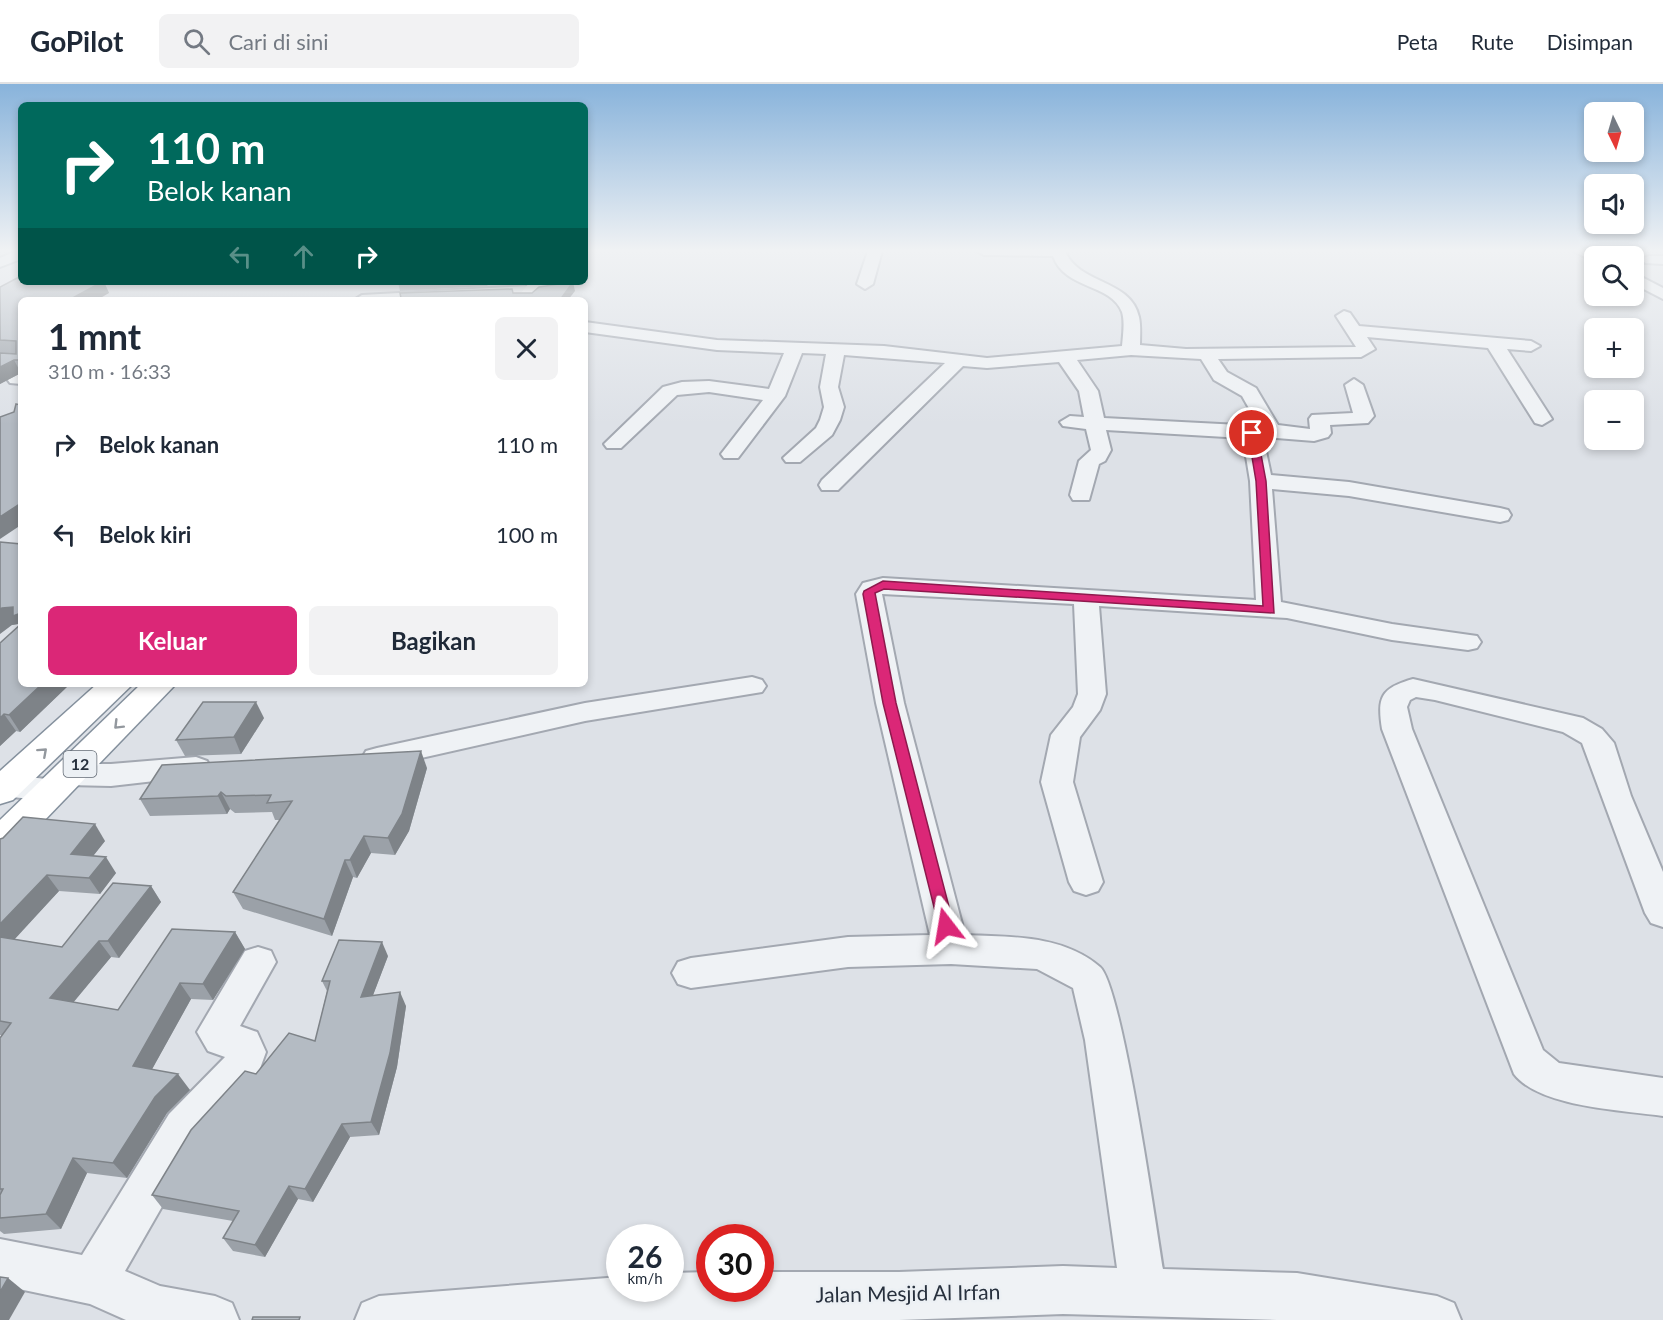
<!DOCTYPE html>
<html lang="id">
<meta charset="utf-8">
<style>
:root{--surface:#fff;--page:#f2f2f3;--text:#1f2937;--muted:#747a83;--line:#e0e1e3;--accent:#db2777}
body{margin:0;font-family:Lato,sans-serif;background:var(--page);color:var(--text);height:100vh;display:flex;flex-direction:column;font-size:22px;white-space:nowrap}
*{box-sizing:border-box;margin:0}
p{font-size:20px;color:var(--muted)}
.icon{flex:none;width:33px;height:33px;fill:none;stroke:currentColor;stroke-width:2;stroke-linecap:round;stroke-linejoin:round}
.map{position:relative;flex:1;overflow:hidden}
.sheet{position:absolute;left:18px;top:213px;width:570px;height:390px;display:flex;flex-direction:column;background:var(--surface);border-radius:9px;box-shadow:0 3px 9px #0003}
.sheet>*{flex:none}
.top-card{position:absolute;left:18px;top:18px;width:570px;height:183px;border-radius:9px;box-shadow:0 3px 9px #0003;background:#00695c;color:#fff;overflow:hidden}
.needle{width:39px;rotate:175deg}
.fabs{position:absolute;left:1584px;top:18px;display:grid;gap:12px}
.fabs a{display:grid;place-items:center;width:60px;height:60px;border-radius:9px;background:var(--surface);box-shadow:0 3px 9px #0003;font-size:30px}
.speed{position:absolute;left:606px;top:1140px;display:flex;gap:12px;font-size:30px;font-weight:700;text-align:center}
.speed>*{display:grid;place-content:center;width:78px;height:78px;border-radius:50%;background:var(--surface);box-shadow:0 3px 9px #0003;line-height:1}
.speed small{font-size:15px;font-weight:400}
.speed .limit{border:9px solid #d22;background:#fff;color:#111}
.pin{position:absolute;display:grid;place-items:center;width:51px;height:51px;color:#fff;margin:-26px;border:3px solid #fff;border-radius:50%;box-shadow:0 2px 6px #0007}
.me{position:absolute;width:66px;margin:-33px;rotate:346deg;stroke-linejoin:round;filter:drop-shadow(0 0 4px #0008)}
.turn{display:flex;align-items:center;gap:21px;height:126px;padding:0 30px;font-size:27px}
.turn .icon{width:78px;height:78px;stroke-width:2.5}
.turn b{display:block;font-size:42px;line-height:51px}
.lanes{display:flex;align-items:center;height:57px;padding:0 30px;background:#0003;justify-content:center;gap:30px;direction:ltr}
.lanes .off{opacity:.35}
.round{display:grid;place-items:center;flex:none;width:63px;height:63px;border-radius:9px;background:var(--page)}
.head{display:flex;align-items:center;justify-content:space-between;height:102px;padding:0 30px}
h1{font-size:36px;font-weight:700;line-height:45px}
.primary-button{display:flex;gap:12px;margin-top:auto;padding:12px 30px}
.primary-button a{flex:1;height:69px;border-radius:9px;background:var(--accent);color:#fff;font-size:24px;font-weight:700;line-height:69px;text-align:center}
.primary-button a+a{background:var(--page);color:var(--text)}
ul{padding:0;list-style:none}
li{display:flex;align-items:center;gap:18px;height:90px;padding:0 30px}
li div{flex:1}
li b{display:block;font-size:22px}
li em{font-style:normal}
header{display:flex;align-items:center;gap:36px;box-sizing:border-box;height:84px;padding:0 30px;background:var(--surface);border-bottom:2px solid var(--line)}
header strong{font-size:28px}
nav{display:flex;gap:33px;margin-inline-start:auto;font-size:21px}
.search{width:420px;height:54px;background:var(--page);display:flex;align-items:center;gap:15px;box-sizing:border-box;padding:0 21px;border-radius:9px;color:var(--muted);font-size:22px}
.map>svg:first-child{display:block}
</style>
<header>
<strong>GoPilot</strong>
<div class="search"><svg class="icon" aria-label="search" viewBox="0 0 24 24"><circle cx="10" cy="10" r="6"/><path d="M15 15l6 6"/></svg>Cari di sini</div>
<nav><a>Peta</a><a>Rute</a><a>Disimpan</a></nav>
</header>
<div class="map">
<svg width="1663" height="1236" viewBox="0 0 1663 1236">
<rect width="100%" height="100%" fill="#dde1e7"/>
<g fill="none" stroke-linecap="round" stroke-linejoin="round">
<defs>
<g id="minor">
<path d="M 16,167 L 21,167 L 21,175 L 0,183 L 0,174 Z"/>
<path d="M 868,167 L 882,167 L 873,200 L 865,205 L 857,200 Z"/>
<path d="M 977,167 L 1065,167 C 1079,201 1131,195 1139,233 C 1141,242 1140,252 1140,261 L 1186,265 L 1356,263 L 1336,232 L 1344,227 L 1350,229 L 1359,242 L 1531,257 L 1540,262 L 1531,267 L 1507,265 L 1552,335 L 1542,341 L 1535,339 L 1488,264 L 1367,253 L 1375,265 L 1361,273 L 1218,275 L 1227,288 L 1256,304 L 1278,341 L 1310,345 L 1309,335 L 1312,331 L 1353,329 L 1345,301 L 1354,295 L 1363,301 L 1374,332 L 1368,339 L 1330,341 L 1331,349 L 1328,353 L 1314,357 L 1263,353 L 1271,391 L 1349,398 L 1500,424 L 1508,426 L 1511,431 L 1508,436 L 1500,438 L 1349,412 L 1272,405 L 1281,518 L 1392,540 L 1477,552 L 1481,558 L 1477,564 L 1468,566 L 1392,556 L 1287,534 L 1099,522 L 1106,610 L 1100,626 L 1080,653 L 1073,698 L 1103,798 L 1098,807 L 1086,811 L 1074,807 L 1069,798 L 1041,698 L 1051,651 L 1073,623 L 1078,610 L 1074,520 L 882,510 L 904,619 L 965,851 C 1011,853 1063,851 1100,883 C 1122,902 1156,1142 1163,1185 L 1297,1189 L 1437,1212 L 1454,1219 L 1461,1236 L 1277,1236 L 1063,1230 L 899,1236 L 355,1236 L 362,1219 L 379,1212 L 620,1193 L 620,1204 L 670,1204 L 670,1189 L 710,1188 L 710,1204 L 760,1204 L 760,1188 L 899,1188 L 1063,1182 L 1117,1184 L 1085,956 L 1073,904 L 1037,885 L 951,880 L 848,883 L 691,904 L 678,900 L 672,889 L 678,878 L 691,874 L 848,853 L 930,851 L 876,619 L 856,510 L 863,499 L 883,494 L 1256,516 L 1250,397 L 1243,354 L 1106,346 L 1111,366 L 1105,377 L 1099,380 L 1089,416 L 1073,416 L 1070,411 L 1079,377 L 1091,366 L 1086,345 L 1063,342 L 1060,338 L 1070,332 L 1084,333 L 1079,307 L 1059,278 L 987,284 L 963,282 L 838,406 L 822,406 L 819,401 L 822,396 L 945,279 L 844,271 L 838,303 L 844,323 L 840,336 L 832,351 L 800,378 L 786,378 L 783,374 L 816,344 L 820,336 L 824,323 L 820,303 L 826,270 L 802,269 L 785,312 L 738,374 L 724,374 L 721,370 L 763,316 L 709,308 L 677,311 L 621,364 L 607,364 L 604,360 L 663,303 L 682,298 L 709,297 L 769,305 L 784,269 L 717,266 L 585,248 L 585,238 L 717,256 L 884,262 L 987,274 L 1122,262 C 1123,251 1125,238 1122,228 C 1111,199 1065,206 1053,172 L 984,171 ZM 1131,271 L 1201,275 L 1214,296 L 1242,312 L 1259,342 L 1104,334 L 1098,307 L 1077,276 Z"/>
<path d="M 1574,167 L 1591,167 L 1600,172 L 1594,172 L 1594,178 Z"/>
<path d="M 1650,172 L 1663,172 L 1663,180 L 1645,179 L 1643,176 L 1645,173 Z"/>
<path d="M 1634,189 L 1663,204 L 1663,215 L 1634,200 Z"/>
<path d="M 547,201 L 555,206 L 552,209 L 449,216 L 354,216 L 362,211 Z"/>
<path d="M 21,287 L 21,300 L 10,299 L 7,295 Z"/>
<path d="M 752,593 L 762,596 L 766,602 L 762,608 L 585,637 L 377,684 L 366,681 L 362,674 L 366,667 L 377,664 L 585,619 Z"/>
<path d="M 1413,595 L 1583,634 L 1602,645 L 1614,659 L 1631,712 L 1663,788 L 1663,843 L 1651,839 L 1645,829 L 1582,659 L 1563,648 L 1435,616 L 1416,613 L 1410,616 L 1407,623 L 1412,645 L 1543,966 L 1559,979 L 1663,994 L 1663,1032 C 1623,1026 1539,1023 1514,990 L 1382,645 C 1377,613 1381,604 1413,595 Z"/>
<path d="M 196,673 L 207,677 L 211,684 L 207,691 L 111,702 L 67,701 L 70,706 L 65,714 L 54,717 L 0,712 L 0,690 L 56,696 L 54,691 L 58,683 L 69,680 L 111,680 Z"/>
<path d="M 258,863 L 271,867 L 276,878 L 240,942 L 257,948 L 266,968 L 258,990 L 251,1002 L 199,1058 L 125,1187 L 160,1202 L 215,1212 L 232,1219 L 239,1236 L 126,1236 L 90,1220 L 0,1201 L 0,1155 L 82,1171 L 169,1030 L 225,973 L 208,967 L 197,948 L 245,867 Z"/>
</g>
<g id="trunk">
<path d="M 530,198 L 549,198 L 534,216 L 515,216 Z"/>
<path d="M 97,600 L 133,600 L 13,716 L 0,720 L 0,687 Z"/>
<path d="M 141,600 L 176,600 L 13,769 L 0,773 L 0,736 Z"/>
</g>
</defs>
<use href="#minor" stroke="#a3a8b1" stroke-width="4"/>
<use href="#trunk" stroke="#84909d" stroke-width="3"/>
<use href="#minor" fill="#eff2f5" fill-rule="evenodd"/>
<use href="#trunk" fill="#fff" fill-rule="evenodd"/>
</g>
<g fill="#9ba1a8">
<path d="M 21,198 L 104,198 L 109,209 L 21,216 L 21,289 L 0,300 L 0,203 Z"/>
<path d="M 398,198 L 490,198 L 487,202 L 400,207 Z"/>
<path d="M 21,460 L 21,600 L 70,600 L 20,648 L 16,647 L 0,662 L 0,559 L 19,542 L 18,540 L 12,541 Z"/>
<path d="M 264,634 L 241,670 L 185,672 L 176,656 Z"/>
<path d="M 427,684 L 409,747 L 395,771 L 371,769 L 357,794 L 353,793 L 332,852 L 243,825 L 233,808 L 280,736 L 275,736 L 272,728 L 235,729 L 230,725 L 227,730 L 150,732 L 140,715 Z"/>
<path d="M 0,755 L 105,757 L 93,772 L 116,789 L 100,810 L 59,807 L 14,855 L 62,863 L 151,802 L 161,818 L 119,874 L 111,873 L 73,918 L 118,926 L 235,848 L 245,865 L 213,916 L 191,915 L 152,985 L 190,1006 L 167,1029 L 127,1094 L 87,1089 L 61,1145 L 4,1150 L 0,1147 L 0,954 L 2,951 L 0,951 Z"/>
<path d="M 388,872 L 373,911 L 406,922 L 397,983 L 379,1051 L 350,1053 L 313,1118 L 298,1115 L 265,1173 L 233,1167 L 223,1154 L 233,1137 L 163,1125 L 152,1111 L 256,990 L 315,957 L 327,907 L 322,897 Z"/>
</g>
<g fill="#7e8388">
<path d="M 102,198 L 104,198 L 109,209 L 97,216 L 69,216 Z"/>
<path d="M 573,198 L 575,207 L 568,216 L 560,216 Z"/>
<path d="M 14,276 L 21,289 L 0,300 L 0,283 Z"/>
<path d="M 21,419 L 21,441 L 0,455 L 0,433 Z"/>
<path d="M 13,523 L 21,529 L 21,545 L 18,540 L 12,541 L 0,550 L 0,525 L 2,524 Z"/>
<path d="M 42,600 L 70,600 L 20,648 L 9,631 Z"/>
<path d="M 256,618 L 264,634 L 241,670 L 234,653 Z"/>
<path d="M 4,630 L 16,647 L 0,662 L 0,634 Z"/>
<path d="M 421,667 L 427,684 L 409,747 L 395,771 L 388,754 Z"/>
<path d="M 221,708 L 230,725 L 227,730 L 218,712 Z"/>
<path d="M 95,740 L 105,757 L 82,786 L 71,770 Z"/>
<path d="M 364,752 L 371,769 L 357,794 L 350,776 Z"/>
<path d="M 106,773 L 116,789 L 100,810 L 89,794 Z"/>
<path d="M 345,776 L 353,793 L 332,852 L 324,835 Z"/>
<path d="M 47,791 L 59,807 L 3,868 L 0,865 L 0,840 Z"/>
<path d="M 151,802 L 161,818 L 119,874 L 108,857 Z"/>
<path d="M 235,848 L 245,865 L 213,916 L 203,900 Z"/>
<path d="M 99,857 L 111,873 L 63,931 L 50,914 Z"/>
<path d="M 382,858 L 388,872 L 367,927 L 361,913 Z"/>
<path d="M 180,899 L 191,915 L 145,998 L 133,982 Z"/>
<path d="M 400,908 L 406,922 L 397,983 L 379,1051 L 371,1038 Z"/>
<path d="M 178,990 L 190,1006 L 167,1029 L 127,1094 L 113,1079 L 155,1013 Z"/>
<path d="M 342,1040 L 350,1053 L 313,1118 L 305,1105 Z"/>
<path d="M 73,1074 L 87,1089 L 61,1145 L 46,1130 Z"/>
<path d="M 289,1102 L 298,1115 L 265,1173 L 255,1161 Z"/>
<path d="M 8,1194 L 25,1208 L 9,1236 L 0,1236 L 0,1208 Z"/>
</g>
<g fill="#b4bbc3" stroke="#7e8388" stroke-width="1.5">
<path d="M 19,193 L 21,193 L 21,198 L 102,198 L 69,216 L 21,216 L 21,276 L 14,276 L 0,283 L 0,269 L 16,270 L 16,257 L 0,256 L 0,203 Z"/>
<path d="M 573,198 L 560,216 L 319,216 L 321,215 L 401,214 L 400,209 L 512,205 L 513,209 L 532,209 L 539,203 Z"/>
<path d="M 16,320 L 21,321 L 21,419 L 0,433 L 0,333 L 14,328 Z"/>
<path d="M 0,458 L 21,460 L 21,529 L 13,532 L 13,523 L 2,524 L 0,525 Z"/>
<path d="M 21,540 L 21,600 L 42,600 L 9,631 L 4,630 L 0,634 L 0,559 Z"/>
<path d="M 203,618 L 256,618 L 234,653 L 176,656 Z"/>
<path d="M 421,667 L 402,730 L 388,754 L 364,752 L 350,776 L 345,776 L 324,835 L 233,808 L 292,717 L 267,719 L 271,711 L 226,712 L 221,708 L 218,712 L 140,715 L 162,681 Z"/>
<path d="M 23,733 L 95,740 L 71,770 L 106,773 L 89,794 L 47,791 L 0,840 L 0,755 L 3,754 Z"/>
<path d="M 113,799 L 151,802 L 108,857 L 99,857 L 50,914 L 118,926 L 172,845 L 235,848 L 203,900 L 180,899 L 133,982 L 178,990 L 155,1013 L 113,1079 L 73,1074 L 46,1130 L 0,1134 L 0,1111 L 3,1105 L 0,1105 L 0,954 L 11,939 L 0,937 L 0,853 L 62,863 Z"/>
<path d="M 339,856 L 382,858 L 361,913 L 400,908 L 390,969 L 371,1038 L 342,1040 L 305,1105 L 289,1102 L 255,1161 L 223,1154 L 239,1127 L 152,1111 L 191,1046 L 245,987 L 256,990 L 289,949 L 315,957 L 330,897 L 322,897 Z"/>
<path d="M 0,1193 L 8,1194 L 0,1208 Z"/>
<path d="M 253,1233 L 300,1233 L 299,1236 L 252,1236 Z"/>
</g>
<defs><path id="oneway-chevron" d="M-2-3.5L2.5 0L-2 3.5" fill="none" stroke-width="1.6" stroke-linecap="round" stroke-linejoin="round" transform="scale(1.5)"/></defs>
<g stroke="#93989e">
<use href="#oneway-chevron" transform="translate(118 641) rotate(135)"/>
<use href="#oneway-chevron" transform="translate(43 668) rotate(-42)"/>
</g>
<linearGradient id="sky" x2="0" y2="1"><stop stop-color="#88b3db"/><stop offset="0.49" stop-color="#f0f2f4"/><stop offset="1" stop-color="#f0f2f4" stop-opacity="0"/></linearGradient>
<rect width="1663" height="340" fill="url(#sky)"/>
<path fill="#db2777" stroke="#8e194d" stroke-width="1.5" d="M 1252,346 L 1257,349 L 1266,397 L 1274,529 L 884,505 L 875,509 L 896,619 L 954,842 L 952,847 L 940,847 L 883,619 L 863,510 L 864,507 L 883,497 L 1263,522 L 1256,397 L 1248,349 Z"/>
<g text-anchor="middle" stroke-width="5" stroke-linejoin="round" paint-order="stroke">
<rect fill="#ecf0f4" stroke="#626a74" stroke-width="1.5" x="63.5" y="667" width="33" height="26" rx="4.5"/>
<g font-size="16" font-weight="bold" fill="#27303d">
<text x="80" y="686">12</text>
</g>
<g font-size="21" fill="#27303d" stroke="#ecf0f4">
<text transform="translate(908 1210) rotate(-1)" y="7">Jalan Mesjid Al Irfan</text>
</g>
</g>
</svg>
<div class="fabs">
<a><svg class="needle" viewBox="-14 -14 28 28"><path d="M0-13l5 13h-10z" fill="#e53935"/><path d="M0 13l5-13h-10z" fill="#747a83"/></svg></a>
<a><svg class="icon" aria-label="sound" viewBox="0 0 24 24"><path d="M4 9h4l5-4v14l-5-4H4zM17 9q2 3 0 6"/></svg></a>
<a><svg class="icon" aria-label="search" viewBox="0 0 24 24"><circle cx="10" cy="10" r="6"/><path d="M15 15l6 6"/></svg></a>
<a>+</a>
<a>−</a>
</div>
<div class="speed"><div>26<small>km/h</small></div><div class="limit">30</div></div>
<div class="pin" style="left:1252px;top:349px;background:#d93025"><svg class="icon" aria-label="arrive" viewBox="0 0 24 24"><path d="M6 21V4h12l-3 4 3 4H6"/></svg></div>
<svg class="me" style="left:946px;top:842px" viewBox="-20 -20 40 40"><path d="M0-17L14 15 0 8-14 15z" fill="#db2777" stroke="#fff" stroke-width="4"/></svg>
<div class="top-card">
<div class="turn"><svg class="icon" aria-label="right" viewBox="0 0 24 24"><path d="M7 20v-9h11M14 6l5 5-5 5"/></svg><div><b>110 m</b>Belok kanan</div></div>
<div class="lanes"><svg class="icon off" aria-label="left" viewBox="0 0 24 24"><path d="M17 20v-9H6M10 6l-5 5 5 5"/></svg><svg class="icon off" aria-label="ahead" viewBox="0 0 24 24"><path d="M12 20V5M6 11l6-6 6 6"/></svg><svg class="icon" aria-label="right" viewBox="0 0 24 24"><path d="M7 20v-9h11M14 6l5 5-5 5"/></svg></div>
</div>
<section class="sheet">
<div class="head"><div><h1>1 mnt</h1><p>310 m · 16:33</p></div><a class="round"><svg class="icon" aria-label="close" viewBox="0 0 24 24"><path d="M6 6l12 12M18 6L6 18"/></svg></a></div>
<ul>
<li><svg class="icon" aria-label="right" viewBox="0 0 24 24"><path d="M7 20v-9h11M14 6l5 5-5 5"/></svg><div><b>Belok kanan</b></div><em>110 m</em></li>
<li><svg class="icon" aria-label="left" viewBox="0 0 24 24"><path d="M17 20v-9H6M10 6l-5 5 5 5"/></svg><div><b>Belok kiri</b></div><em>100 m</em></li>
</ul>
<div class="primary-button"><a>Keluar</a><a>Bagikan</a></div>
</section>
</div>
